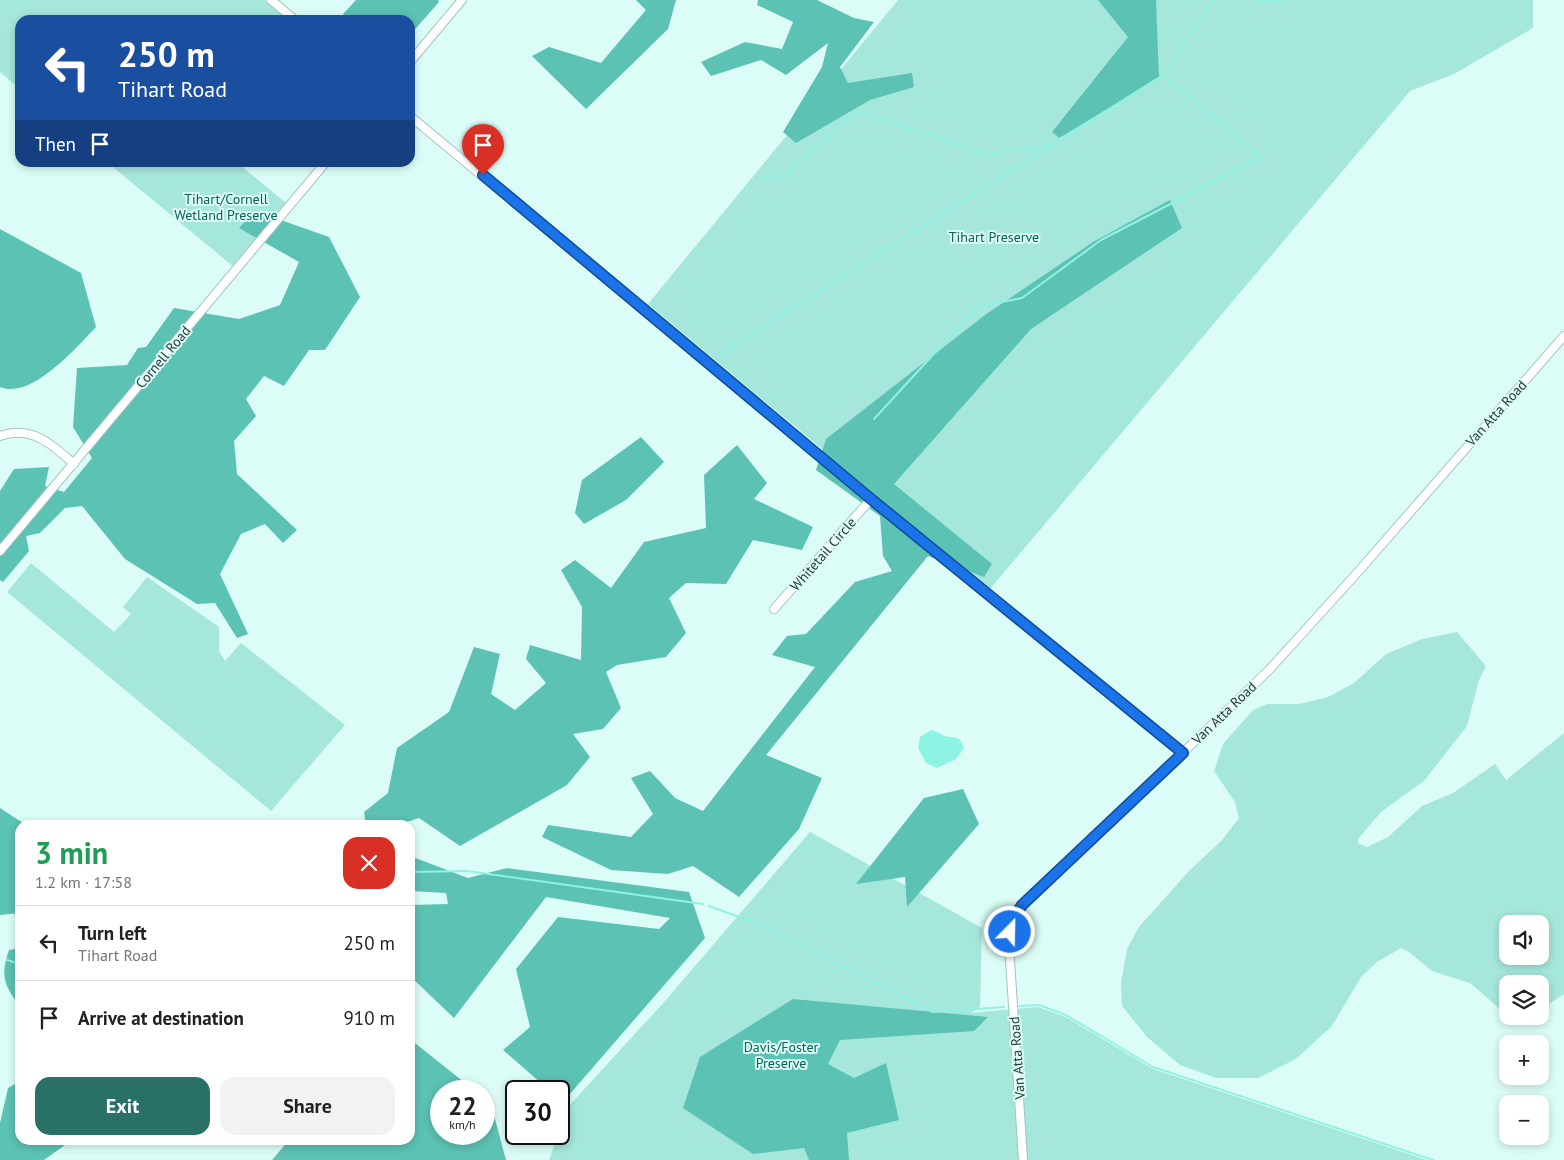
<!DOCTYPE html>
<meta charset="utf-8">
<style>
:root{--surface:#fff;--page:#f2f2f2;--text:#202124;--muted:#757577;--line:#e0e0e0;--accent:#297066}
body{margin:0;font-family:"PT Sans",sans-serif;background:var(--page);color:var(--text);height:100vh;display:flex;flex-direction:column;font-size:19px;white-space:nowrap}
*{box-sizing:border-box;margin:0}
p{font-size:16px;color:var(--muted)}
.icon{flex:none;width:28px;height:28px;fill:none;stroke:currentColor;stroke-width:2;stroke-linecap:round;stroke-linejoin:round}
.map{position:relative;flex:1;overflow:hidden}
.drawer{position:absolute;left:15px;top:820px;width:400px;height:325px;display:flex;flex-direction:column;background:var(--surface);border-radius:15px;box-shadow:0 2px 8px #0003}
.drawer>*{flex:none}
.banner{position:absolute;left:15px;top:15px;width:400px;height:152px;border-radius:15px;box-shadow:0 2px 8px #0003;background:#1a4fa0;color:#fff;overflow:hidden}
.controls{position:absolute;left:1499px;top:915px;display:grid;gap:10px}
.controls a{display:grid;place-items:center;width:50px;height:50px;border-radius:10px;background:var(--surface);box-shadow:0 2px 8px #0003;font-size:25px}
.speed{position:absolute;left:430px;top:1080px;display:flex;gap:10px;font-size:25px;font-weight:700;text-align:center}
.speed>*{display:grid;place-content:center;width:65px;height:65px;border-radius:50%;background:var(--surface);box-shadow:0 2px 8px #0003;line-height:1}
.speed small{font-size:12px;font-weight:400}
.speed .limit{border:2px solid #111;border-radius:8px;background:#fff;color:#111}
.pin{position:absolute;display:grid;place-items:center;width:42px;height:42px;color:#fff;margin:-51px -21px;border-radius:50% 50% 50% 0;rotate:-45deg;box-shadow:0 0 5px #0007}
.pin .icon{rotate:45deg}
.me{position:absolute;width:55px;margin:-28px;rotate:23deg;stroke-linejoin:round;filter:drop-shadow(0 0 4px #0008)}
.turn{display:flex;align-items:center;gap:18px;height:105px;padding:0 20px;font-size:22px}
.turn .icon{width:65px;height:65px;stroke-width:2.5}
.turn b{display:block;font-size:35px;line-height:42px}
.then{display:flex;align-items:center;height:48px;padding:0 20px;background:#0003;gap:10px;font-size:19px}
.round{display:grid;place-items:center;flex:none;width:52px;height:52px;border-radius:15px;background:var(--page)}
.overview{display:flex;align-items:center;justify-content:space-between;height:85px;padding:0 20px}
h1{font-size:30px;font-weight:600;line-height:38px;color:#1e9e55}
.primary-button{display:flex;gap:10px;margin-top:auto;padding:10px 20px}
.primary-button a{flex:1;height:58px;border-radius:15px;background:var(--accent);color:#fff;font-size:20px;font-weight:600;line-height:58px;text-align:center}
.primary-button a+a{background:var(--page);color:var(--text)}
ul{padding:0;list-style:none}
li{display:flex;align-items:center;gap:15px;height:75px;padding:0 20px;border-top:1px solid var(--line)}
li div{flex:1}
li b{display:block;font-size:19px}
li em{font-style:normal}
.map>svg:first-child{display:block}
</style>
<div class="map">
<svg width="1564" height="1160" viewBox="0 0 1564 1160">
<rect width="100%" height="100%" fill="#dcfdf7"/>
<g fill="#a6e7dc" fill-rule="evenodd">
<path d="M 0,0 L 265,0 L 289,20 L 20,20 L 20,89 L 0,72 Z"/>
<path d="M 898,0 L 1533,0 L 1533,28 L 1454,74 L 1410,91 L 990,589 L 648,304 Z"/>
<path d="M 108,163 L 242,163 L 240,165 L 287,204 L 234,267 Z"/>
<path d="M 31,563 L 114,632 L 131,614 L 123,607 L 147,577 L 219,627 L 219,651 L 225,661 L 241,643 L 345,725 L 271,811 L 7,592 Z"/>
<path d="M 1457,632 L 1486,666 L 1479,680 L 1467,726 L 1424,781 L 1381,812 L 1358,839 L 1358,843 L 1367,847 L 1388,837 L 1422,806 L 1453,793 L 1495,764 L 1506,780 L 1564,733 L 1564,994 L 1540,1010 L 1540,984 L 1508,984 L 1507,1015 L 1470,983 L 1432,971 L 1409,952 L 1401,948 L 1377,962 L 1361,977 L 1332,1026 L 1296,1059 L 1258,1078 L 1216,1078 L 1180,1065 L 1147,1037 L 1122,1006 L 1121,983 L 1127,949 L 1139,927 L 1188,872 L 1222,840 L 1239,818 L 1235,802 L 1214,771 L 1223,744 L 1253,710 L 1267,704 L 1299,704 L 1328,697 L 1354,683 L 1386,654 L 1422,639 ZM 1508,924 L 1540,924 L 1540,956 L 1508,956 Z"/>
<path d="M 810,832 L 982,928 L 980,1007 L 971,1013 L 1038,1007 L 1066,1017 L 1153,1069 L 1427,1160 L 549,1160 L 568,1107 L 665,1001 Z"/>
</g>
<g fill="#5cc2b3">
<path d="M 356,0 L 438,0 L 439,2 L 410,35 L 410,20 L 350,20 L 343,14 Z"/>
<path d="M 636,0 L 676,0 L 668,29 L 586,109 L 532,56 L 549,47 L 601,63 L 646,10 Z"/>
<path d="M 758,0 L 817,0 L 854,18 L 874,22 L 840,67 L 848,83 L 912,73 L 914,87 L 870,100 L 796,143 L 783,132 L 822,67 L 828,43 L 786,75 L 761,60 L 711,76 L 701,62 L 745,42 L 782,49 L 793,22 L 757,5 Z"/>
<path d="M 1098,0 L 1156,0 L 1159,78 L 1059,138 L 1052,132 L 1128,37 Z"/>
<path d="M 1170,200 L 1182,228 L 1031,329 L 894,484 L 992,564 L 984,577 L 928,556 L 766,755 L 822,778 L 799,829 L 739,897 L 693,866 L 668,874 L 611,870 L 542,837 L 548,825 L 631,837 L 653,814 L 631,778 L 650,771 L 675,798 L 703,811 L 815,667 L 772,655 L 787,636 L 806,634 L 855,582 L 892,571 L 883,556 L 880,516 L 816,470 L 826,439 L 985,315 L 1093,242 Z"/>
<path d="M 255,211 L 329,237 L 360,297 L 325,350 L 309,350 L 284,386 L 264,376 L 246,399 L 256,416 L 234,441 L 237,474 L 297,530 L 283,543 L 265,524 L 241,534 L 220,574 L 248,634 L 237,638 L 215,603 L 197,604 L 125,559 L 82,506 L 65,508 L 40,533 L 26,536 L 29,551 L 3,582 L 0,580 L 0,491 L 14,469 L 49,467 L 45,486 L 64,492 L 92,458 L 73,427 L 77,368 L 127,365 L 138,348 L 146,347 L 174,308 L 239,319 L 280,305 L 299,262 L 239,228 Z"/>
<path d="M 0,229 L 81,273 L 96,327 C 76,348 31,400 0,387 Z"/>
<path d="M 641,437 L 664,462 L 626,500 L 584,524 L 575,513 L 582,480 Z"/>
<path d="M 737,445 L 767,483 L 754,499 L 813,527 L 802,550 L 753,540 L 726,584 L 686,583 L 669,598 L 686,633 L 666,657 L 617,665 L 606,672 L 621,708 L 603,729 L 573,734 L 590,757 L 567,785 L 460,846 L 419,818 L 398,825 L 366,825 L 364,812 L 388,793 L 397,748 L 449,712 L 474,647 L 500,654 L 491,694 L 515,710 L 546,683 L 526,659 L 530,645 L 581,660 L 582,607 L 561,570 L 575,560 L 611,588 L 644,542 L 706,528 L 704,475 Z"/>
<path d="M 963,789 L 979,824 L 907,907 L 905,877 L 856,884 L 924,798 Z"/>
<path d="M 0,808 L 26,825 L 20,825 L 20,913 L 0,915 Z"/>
<path d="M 410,856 L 468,878 L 507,868 L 689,892 L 705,938 L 569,1095 L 559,1095 L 559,1091 L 550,1091 L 503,1050 L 530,1027 L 516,969 L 558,917 L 659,929 L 670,918 L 546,897 L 454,1018 L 410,976 L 411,905 L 448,904 L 446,893 L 410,891 Z"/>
<path d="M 20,948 L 20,1007 C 4,985 0,976 9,950 Z"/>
<path d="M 793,999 L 988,1017 L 974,1031 L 840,1040 L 828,1064 L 854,1078 L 886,1063 L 899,1120 L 847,1133 L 849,1160 L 809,1160 L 804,1148 L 753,1154 L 683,1108 L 700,1057 Z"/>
<path d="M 410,1039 L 475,1091 L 441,1091 L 441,1134 L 484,1134 L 484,1098 L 491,1104 L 506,1160 L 272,1160 L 289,1140 L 410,1140 Z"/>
<path d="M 20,1081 L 20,1140 L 72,1140 L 44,1160 L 0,1160 L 0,1123 L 8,1088 Z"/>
</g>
<path fill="#8ef3e2" d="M 931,730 C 936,731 939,733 943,735 C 954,740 959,733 964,748 L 956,759 L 937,768 L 926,763 L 918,748 L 920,737 Z"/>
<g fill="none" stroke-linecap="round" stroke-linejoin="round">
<g stroke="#8ef3e2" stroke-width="2">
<path d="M 1258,0 L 1283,0"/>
<path d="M 1169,66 L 1213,0"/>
<path d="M 765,176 L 779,180 L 856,111 L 986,154 L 1053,144"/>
<path d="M 718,355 L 1163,75 L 1261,157 L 1101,240 L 1022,298 L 977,307 L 874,419"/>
<path d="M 410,872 L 467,871 L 703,904"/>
<path d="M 709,906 L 761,925 L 933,1012 L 1004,1007"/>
<path d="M 7,960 L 20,964"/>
<path d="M 1019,1006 L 1039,1005 L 1066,1015 L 1153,1067 L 1433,1160"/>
</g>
<defs>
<g id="minor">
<path d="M 271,0 L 295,20"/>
<path d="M 410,62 L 462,0"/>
<path d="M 410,116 L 871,499 L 1183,753"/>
<path d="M 0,436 C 31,425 52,444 74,464"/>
<path d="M 0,551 L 326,162"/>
<path d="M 774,609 L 871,499"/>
<path d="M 1023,1160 L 1009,944 L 1011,927 L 1018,911 L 1269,670 L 1357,573 L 1564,336"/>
</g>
</defs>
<use href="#minor" stroke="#a4c4be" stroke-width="10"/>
<use href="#minor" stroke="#fff" stroke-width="8"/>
</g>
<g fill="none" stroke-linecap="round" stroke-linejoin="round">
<defs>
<path id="route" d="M 483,175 L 871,499 L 1183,753 L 1022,905 L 1015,916 L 1010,932"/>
</defs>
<use href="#route" stroke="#114b97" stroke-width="12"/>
<use href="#route" stroke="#1a73e8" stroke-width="9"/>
</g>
<g text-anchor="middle" stroke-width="4" stroke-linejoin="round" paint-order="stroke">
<g font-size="14" fill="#096157" stroke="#dcfdf7">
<text x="226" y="204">Tihart/Cornell<tspan x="226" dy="16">Wetland Preserve</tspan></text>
<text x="994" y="242">Tihart Preserve</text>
<text x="781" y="1052">Davis/Foster<tspan x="781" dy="16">Preserve</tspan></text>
</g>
<g font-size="14" fill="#2d3a37" stroke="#dcfdf7">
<text transform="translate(163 357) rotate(-50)" y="5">Cornell Road</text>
<text transform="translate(1496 413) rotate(-48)" y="5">Van Atta Road</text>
<text transform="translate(823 554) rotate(-49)" y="5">Whitetail Circle</text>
<text transform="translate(1224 713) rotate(-44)" y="5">Van Atta Road</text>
<text transform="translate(1017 1058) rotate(-94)" y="5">Van Atta Road</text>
</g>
</g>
</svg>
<div class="controls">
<a><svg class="icon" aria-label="sound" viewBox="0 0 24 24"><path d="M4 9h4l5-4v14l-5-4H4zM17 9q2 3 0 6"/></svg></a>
<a><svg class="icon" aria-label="layers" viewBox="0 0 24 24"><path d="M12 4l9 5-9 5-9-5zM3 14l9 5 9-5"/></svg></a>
<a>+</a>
<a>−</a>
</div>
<div class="speed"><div>22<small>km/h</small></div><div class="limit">30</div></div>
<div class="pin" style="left:483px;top:175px;background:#d93025"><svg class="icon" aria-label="arrive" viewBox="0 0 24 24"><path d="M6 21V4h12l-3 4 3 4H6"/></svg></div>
<svg class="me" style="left:1010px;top:932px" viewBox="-20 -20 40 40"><circle r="17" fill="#1a73e8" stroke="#fff" stroke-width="3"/><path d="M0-11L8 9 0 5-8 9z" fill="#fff"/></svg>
<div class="banner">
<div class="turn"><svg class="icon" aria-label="left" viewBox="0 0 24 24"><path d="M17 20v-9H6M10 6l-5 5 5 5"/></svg><div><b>250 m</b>Tihart Road</div></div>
<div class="then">Then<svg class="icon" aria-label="arrive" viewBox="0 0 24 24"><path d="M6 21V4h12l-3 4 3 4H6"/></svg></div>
</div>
<section class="drawer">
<div class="overview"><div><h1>3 min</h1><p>1.2 km · 17:58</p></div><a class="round" style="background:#d93025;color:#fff"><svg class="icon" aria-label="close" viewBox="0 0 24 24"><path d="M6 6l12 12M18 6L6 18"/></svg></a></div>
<ul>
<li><svg class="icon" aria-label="left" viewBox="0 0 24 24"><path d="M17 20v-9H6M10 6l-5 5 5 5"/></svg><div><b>Turn left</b><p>Tihart Road</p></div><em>250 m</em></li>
<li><svg class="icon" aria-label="arrive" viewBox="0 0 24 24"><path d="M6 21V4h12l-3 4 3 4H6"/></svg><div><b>Arrive at destination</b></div><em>910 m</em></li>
</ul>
<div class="primary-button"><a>Exit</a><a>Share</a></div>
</section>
</div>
